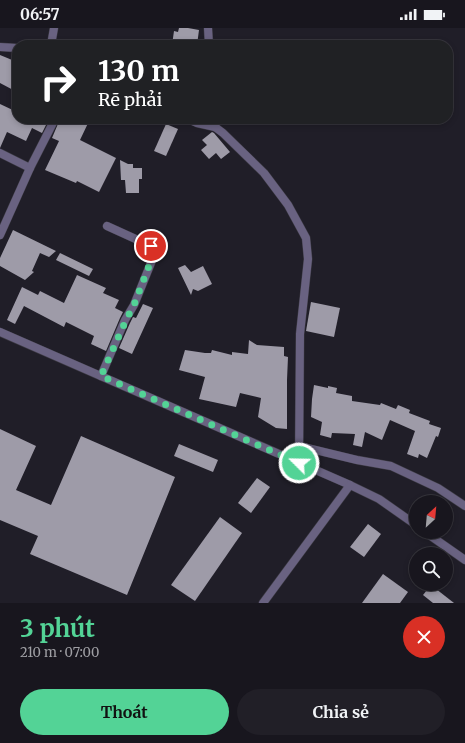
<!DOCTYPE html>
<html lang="vi">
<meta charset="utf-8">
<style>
:root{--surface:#18161e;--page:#211f27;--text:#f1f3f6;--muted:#9f9fa4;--line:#36353c;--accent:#53d396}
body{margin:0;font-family:Merriweather,serif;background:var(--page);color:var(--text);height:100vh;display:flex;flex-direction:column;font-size:15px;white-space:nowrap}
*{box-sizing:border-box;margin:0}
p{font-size:13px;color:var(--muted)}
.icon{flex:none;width:22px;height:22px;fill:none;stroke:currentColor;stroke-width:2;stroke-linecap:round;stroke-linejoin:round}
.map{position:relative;height:575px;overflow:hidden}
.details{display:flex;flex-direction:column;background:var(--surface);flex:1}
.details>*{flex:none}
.hud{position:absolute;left:12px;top:12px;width:441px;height:84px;border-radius:16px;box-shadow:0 2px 6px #0003,0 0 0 1px var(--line);background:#202124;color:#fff;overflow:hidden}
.needle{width:26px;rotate:26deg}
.tools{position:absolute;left:409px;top:467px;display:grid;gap:8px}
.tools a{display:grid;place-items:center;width:44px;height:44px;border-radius:50%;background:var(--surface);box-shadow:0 2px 6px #0003,0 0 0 1px var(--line);font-size:20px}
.pin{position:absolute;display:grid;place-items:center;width:34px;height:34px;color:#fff;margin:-17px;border:2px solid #fff;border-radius:50%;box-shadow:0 1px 4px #0007}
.me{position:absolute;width:44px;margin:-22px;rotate:293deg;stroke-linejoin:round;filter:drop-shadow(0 0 3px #0008)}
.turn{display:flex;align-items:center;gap:14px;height:84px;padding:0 20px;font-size:18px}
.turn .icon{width:52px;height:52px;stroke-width:2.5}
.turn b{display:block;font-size:28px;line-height:34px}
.round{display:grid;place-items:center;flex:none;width:42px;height:42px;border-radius:21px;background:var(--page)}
.summary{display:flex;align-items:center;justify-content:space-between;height:68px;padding:0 20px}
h1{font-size:24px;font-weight:700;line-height:30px;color:var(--accent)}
.cta{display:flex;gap:8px;margin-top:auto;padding:8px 20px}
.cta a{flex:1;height:46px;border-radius:24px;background:var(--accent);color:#111;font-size:16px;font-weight:700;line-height:46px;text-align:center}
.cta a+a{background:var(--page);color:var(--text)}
.status{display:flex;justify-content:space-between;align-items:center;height:28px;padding:0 20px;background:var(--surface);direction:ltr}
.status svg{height:11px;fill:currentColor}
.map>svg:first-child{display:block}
</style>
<div class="status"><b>06:57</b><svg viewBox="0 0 49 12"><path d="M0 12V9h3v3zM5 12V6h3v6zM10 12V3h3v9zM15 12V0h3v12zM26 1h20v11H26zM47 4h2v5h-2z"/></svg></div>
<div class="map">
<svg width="465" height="575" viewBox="0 0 465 575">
<rect width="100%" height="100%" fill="#201e28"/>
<g fill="#9e9ba8">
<path d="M 179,0 L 188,0 L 199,2 L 197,17 L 172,17 L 174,3 L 178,4 Z"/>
<path d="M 0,27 L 17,34 L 17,64 L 0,55 Z"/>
<path d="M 0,76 L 17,84 L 17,91 L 37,91 L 36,92 L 46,97 L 42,105 L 32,100 L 26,113 L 7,104 L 0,120 Z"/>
<path d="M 60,91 L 90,91 L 80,112 L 116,130 L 99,164 L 77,153 L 76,155 L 45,142 L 59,113 L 52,110 Z"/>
<path d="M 166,96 L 178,101 L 166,128 L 154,123 Z"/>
<path d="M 212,104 L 214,105 L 230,124 L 221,131 L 216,125 L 209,131 L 201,122 L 207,117 L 202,112 Z"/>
<path d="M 120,132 L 128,136 L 133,136 L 133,140 L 142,140 L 142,151 L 139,151 L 139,165 L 126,165 L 125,152 L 121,152 Z"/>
<path d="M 13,202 L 56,223 L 49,229 L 40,225 L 32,243 L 34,244 L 25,252 L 0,238 L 0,230 Z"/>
<path d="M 60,225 L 93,241 L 89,248 L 56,232 Z"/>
<path d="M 185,237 L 191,244 L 203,238 L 212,256 L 198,263 L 193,261 L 191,267 L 178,240 Z"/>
<path d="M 77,247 L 106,260 L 103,265 L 119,272 L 115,280 L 123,284 L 120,290 L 106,323 L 91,316 L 94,308 L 66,294 L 64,299 L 24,278 L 15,296 L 7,292 L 22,259 L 38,267 L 40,263 L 64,275 Z"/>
<path d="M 311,274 L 340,280 L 334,309 L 306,303 Z"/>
<path d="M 143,276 L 153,280 L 132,326 L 119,320 L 130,295 L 133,289 L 136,290 Z"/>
<path d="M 249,312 L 257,317 L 284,319 L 284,328 L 288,329 L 287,352 L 287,401 L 276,400 L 258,389 L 261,370 L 240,365 L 236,379 L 199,371 L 205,349 L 179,342 L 185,322 L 205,325 L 211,325 L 212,322 L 232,327 L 232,324 L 248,326 Z"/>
<path d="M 314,357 L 328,360 L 328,358 L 337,360 L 336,365 L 352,368 L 352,373 L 380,377 L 381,375 L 396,381 L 398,377 L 410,382 L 409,385 L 430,393 L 429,396 L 441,400 L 438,409 L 436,408 L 427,430 L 419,426 L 418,430 L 407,426 L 415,403 L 390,392 L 382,412 L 365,404 L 362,419 L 353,417 L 355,406 L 332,405 L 331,410 L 320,407 L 322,394 L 311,389 L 312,371 Z"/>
<path d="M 0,401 L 36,418 L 16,462 L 51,477 L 81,408 L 175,449 L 127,567 L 30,526 L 38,508 L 0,492 Z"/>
<path d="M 179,416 L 218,432 L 213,444 L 174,428 Z"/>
<path d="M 257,450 L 270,459 L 251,485 L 238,475 Z"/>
<path d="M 220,489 L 242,505 L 195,573 L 171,557 Z"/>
<path d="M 368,496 L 381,506 L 364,529 L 350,519 Z"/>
<path d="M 383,546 L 408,564 L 400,575 L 362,575 Z"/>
<path d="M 431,557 L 454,575 L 433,575 L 423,567 Z"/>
</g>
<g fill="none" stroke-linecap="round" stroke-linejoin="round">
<defs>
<g id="street">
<path d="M 208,0 L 209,17"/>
<path d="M 51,17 L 54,0"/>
<path d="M 0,19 L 17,20"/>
<path d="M 188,91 L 197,95 L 215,99"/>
<path d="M 214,91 L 215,99 L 223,105 L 264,145 L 288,177 L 306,210 L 308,231 L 300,306 L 299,435"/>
<path d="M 0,125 L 30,140"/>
<path d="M 0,207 L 30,140 L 55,91"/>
<path d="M 0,304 L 350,457 L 379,471 L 416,497"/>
<path d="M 101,348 L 125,292 L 134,277 L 155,225 L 155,220 L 151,218 L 107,198"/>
<path d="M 299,418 L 357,432 L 391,438 L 438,460 L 465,478"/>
<path d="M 425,504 L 465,532"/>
<path d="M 263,575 L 350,457"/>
</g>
</defs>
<use href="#street" stroke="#3d3b44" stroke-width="9"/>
<use href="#street" stroke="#696281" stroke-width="8"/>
</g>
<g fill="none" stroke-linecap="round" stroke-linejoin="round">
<path stroke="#53d396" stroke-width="7" stroke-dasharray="0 12.6" d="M 151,218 L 155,220 L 154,225 L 134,277 L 126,292 L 101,348 L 299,435"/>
</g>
</svg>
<div class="tools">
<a><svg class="needle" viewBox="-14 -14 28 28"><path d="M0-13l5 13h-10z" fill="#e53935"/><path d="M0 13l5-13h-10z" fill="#9f9fa4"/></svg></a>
<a><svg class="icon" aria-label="search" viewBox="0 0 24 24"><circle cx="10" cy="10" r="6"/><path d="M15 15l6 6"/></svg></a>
</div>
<div class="pin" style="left:151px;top:218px;background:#d93025"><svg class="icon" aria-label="arrive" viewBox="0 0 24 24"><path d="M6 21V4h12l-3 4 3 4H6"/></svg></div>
<svg class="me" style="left:299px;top:435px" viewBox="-20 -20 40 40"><circle r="17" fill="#53d396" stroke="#fff" stroke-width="3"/><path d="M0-11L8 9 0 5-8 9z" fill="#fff"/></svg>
<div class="hud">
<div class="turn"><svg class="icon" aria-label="right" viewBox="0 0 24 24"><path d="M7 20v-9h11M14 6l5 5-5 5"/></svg><div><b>130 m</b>Rẽ phải</div></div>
</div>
</div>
<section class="details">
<div class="summary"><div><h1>3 phút</h1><p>210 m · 07:00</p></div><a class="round" style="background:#d93025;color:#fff"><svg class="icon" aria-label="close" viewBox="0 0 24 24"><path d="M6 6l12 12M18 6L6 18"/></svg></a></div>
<div class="cta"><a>Thoát</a><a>Chia sẻ</a></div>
</section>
